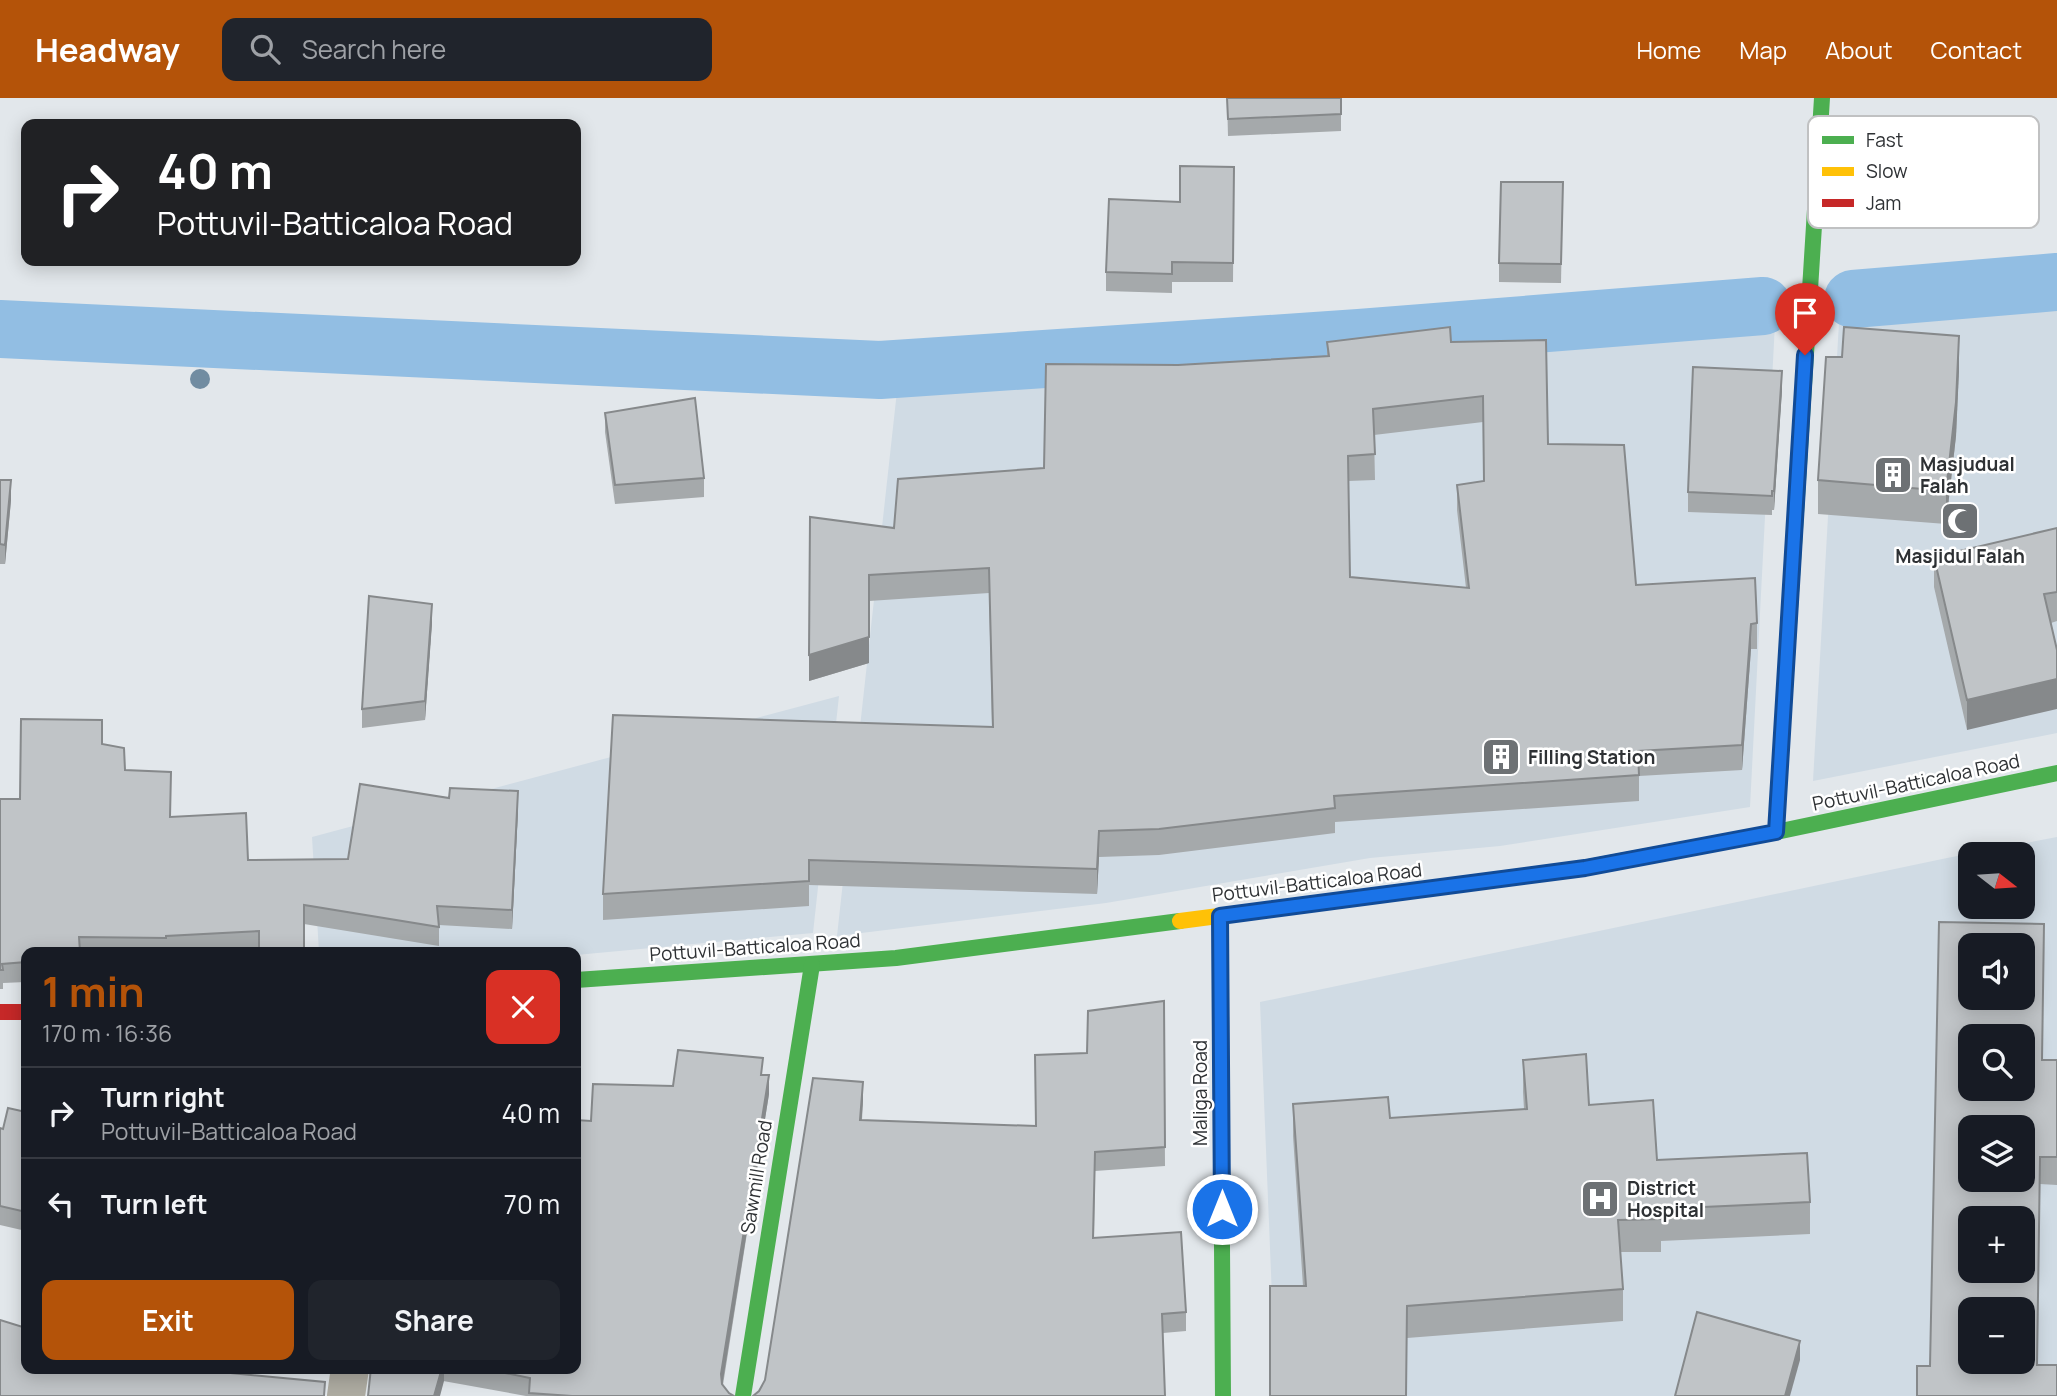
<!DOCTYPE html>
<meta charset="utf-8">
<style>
:root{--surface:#171b24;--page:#20242c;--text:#f1f3f6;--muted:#9ea1a6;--line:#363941;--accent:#b45309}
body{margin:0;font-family:Manrope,sans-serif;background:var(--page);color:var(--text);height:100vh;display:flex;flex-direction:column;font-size:26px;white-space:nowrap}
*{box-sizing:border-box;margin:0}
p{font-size:23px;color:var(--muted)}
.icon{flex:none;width:38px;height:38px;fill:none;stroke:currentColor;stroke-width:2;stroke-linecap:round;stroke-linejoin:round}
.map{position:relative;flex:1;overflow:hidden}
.drawer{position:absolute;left:21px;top:849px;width:560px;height:427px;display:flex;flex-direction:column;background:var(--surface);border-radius:14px;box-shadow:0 4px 18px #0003}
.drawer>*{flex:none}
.hud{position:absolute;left:21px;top:21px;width:560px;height:147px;border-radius:14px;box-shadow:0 4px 18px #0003;background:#202124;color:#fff;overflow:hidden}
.needle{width:46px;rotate:107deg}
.buttons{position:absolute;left:1958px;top:744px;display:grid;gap:14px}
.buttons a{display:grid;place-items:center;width:77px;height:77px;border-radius:14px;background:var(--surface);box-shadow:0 4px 18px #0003;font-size:35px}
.pin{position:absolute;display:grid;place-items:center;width:60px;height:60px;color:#fff;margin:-72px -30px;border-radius:50% 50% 50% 0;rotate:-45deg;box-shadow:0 0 7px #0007}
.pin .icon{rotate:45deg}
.me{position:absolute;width:77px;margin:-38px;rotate:0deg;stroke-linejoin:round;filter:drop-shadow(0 0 5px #0008)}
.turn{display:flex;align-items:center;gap:24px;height:147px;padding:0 21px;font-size:32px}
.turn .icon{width:91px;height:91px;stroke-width:2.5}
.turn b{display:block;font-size:49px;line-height:60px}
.round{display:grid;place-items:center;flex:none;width:74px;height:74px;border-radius:14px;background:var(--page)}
.head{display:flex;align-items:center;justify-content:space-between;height:119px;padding:0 21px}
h1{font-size:42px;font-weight:700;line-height:52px;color:var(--accent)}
.primary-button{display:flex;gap:14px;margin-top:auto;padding:14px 21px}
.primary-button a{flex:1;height:80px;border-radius:14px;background:var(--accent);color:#fff;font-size:28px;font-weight:700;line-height:80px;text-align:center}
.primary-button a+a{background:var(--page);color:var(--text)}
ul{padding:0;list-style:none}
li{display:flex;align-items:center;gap:21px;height:91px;padding:0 21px;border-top:2px solid var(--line)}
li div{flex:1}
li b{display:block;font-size:26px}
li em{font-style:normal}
header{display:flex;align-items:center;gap:42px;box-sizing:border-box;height:98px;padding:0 35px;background:var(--accent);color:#fff}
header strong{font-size:33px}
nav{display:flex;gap:38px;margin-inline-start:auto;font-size:24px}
.search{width:490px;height:63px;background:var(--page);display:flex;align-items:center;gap:18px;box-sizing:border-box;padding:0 24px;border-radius:14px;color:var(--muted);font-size:26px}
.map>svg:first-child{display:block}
</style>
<header>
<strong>Headway</strong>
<div class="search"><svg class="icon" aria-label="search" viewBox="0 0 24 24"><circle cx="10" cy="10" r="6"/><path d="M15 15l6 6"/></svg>Search here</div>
<nav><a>Home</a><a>Map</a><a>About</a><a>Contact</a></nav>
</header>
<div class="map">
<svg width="2057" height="1298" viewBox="0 0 2057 1298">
<rect width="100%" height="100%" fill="#e2e7eb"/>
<g fill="#d0dbe4" fill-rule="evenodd">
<path d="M 2057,208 L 2057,635 L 1813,683 L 1839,224 Z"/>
<path d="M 1775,225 L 1750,709 L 1500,748 L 1370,760 L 1106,805 L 837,838 L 897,293 Z"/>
<path d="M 839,598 L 813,835 L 576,857 L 576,854 L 319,854 L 312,739 Z"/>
<path d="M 2057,739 L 2057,1298 L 1276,1298 L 1260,904 L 1947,760 ZM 1970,756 L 2023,756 L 2023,808 L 1970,808 ZM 1970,847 L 2023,847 L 2023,900 L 1970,900 ZM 1970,938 L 2023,938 L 2023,990 L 1970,990 ZM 1970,1029 L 2023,1029 L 2023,1082 L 1970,1082 ZM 1970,1120 L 2023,1120 L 2023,1172 L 1970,1172 ZM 1970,1211 L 2023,1211 L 2023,1264 L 1970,1264 Z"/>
</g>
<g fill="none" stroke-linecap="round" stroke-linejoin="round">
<g stroke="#92bee3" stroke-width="58">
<path d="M 1853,201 L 2057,184"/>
<path d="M 0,231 L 880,272 L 1359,240 L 1763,208"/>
</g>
<path stroke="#adaba1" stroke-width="38" d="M 346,1298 L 350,1270"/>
<g stroke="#4caf50" stroke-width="16">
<path d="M 1776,734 L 1822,0"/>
<path d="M 1577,771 L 1776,734 L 2057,675"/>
<path d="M 576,882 L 896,860 L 1180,823"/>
<path d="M 1221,998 L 1223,1298"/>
<path d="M 743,1298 L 812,867"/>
</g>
<path stroke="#ffc107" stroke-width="16" d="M 1180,823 L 1577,771"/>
<g stroke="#c62828" stroke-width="16">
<path d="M 1220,818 L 1221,998"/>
<path d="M 0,914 L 26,914"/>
</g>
</g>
<circle fill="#718ca1" cx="200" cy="281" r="10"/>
<g fill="#a5a9ab" fill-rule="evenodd">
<path d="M 1227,0 L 1341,0 L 1341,33 L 1228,38 Z"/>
<path d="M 1234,69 L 1233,184 L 1172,184 L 1172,195 L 1106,193 L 1106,174 L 1180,104 Z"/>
<path d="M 1563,84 L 1561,185 L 1499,184 L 1499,165 Z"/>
<path d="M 1327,244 L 1451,244 L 1548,346 L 1636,487 L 1757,525 L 1757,551 L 1751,551 L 1742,672 L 1639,678 L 1639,703 L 1335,724 L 1335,735 L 1159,757 L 1099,759 L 1097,796 L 809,787 L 809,808 L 603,822 L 603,796 L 992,629 L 989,495 L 869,503 L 869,565 L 809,583 L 894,430 L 1044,370 L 1178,267 L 1327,258 ZM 1483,324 L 1484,383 L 1457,387 L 1457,412 L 1466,490 L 1350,479 L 1348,383 L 1375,382 L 1374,337 Z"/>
<path d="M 1959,272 L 1956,338 L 1946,426 L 1818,416 L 1818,382 Z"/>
<path d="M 1782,292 L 1774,412 L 1772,412 L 1772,417 L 1688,414 L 1688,394 Z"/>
<path d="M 605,315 L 704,380 L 704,399 L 615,406 L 605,334 Z"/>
<path d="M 0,382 L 11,402 L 5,466 L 0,466 Z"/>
<path d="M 2057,430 L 2057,523 L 2051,525 L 1967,632 L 1934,489 L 1934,459 Z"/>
<path d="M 432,525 L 425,622 L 362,630 L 362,611 Z"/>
<path d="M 102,646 L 170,719 L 248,762 L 348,761 L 518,713 L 512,831 L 439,827 L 439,848 L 304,826 L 259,852 L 228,854 L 26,854 L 26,884 L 3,885 L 3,891 L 0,891 L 0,701 L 20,701 Z"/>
<path d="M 1164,903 L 1165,1068 L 1095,1073 L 1094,1140 L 1186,1214 L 1186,1233 L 1163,1235 L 759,1293 L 765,1282 L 863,1003 L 862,1022 L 1036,1028 L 1087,955 Z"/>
<path d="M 1523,962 L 1589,1007 L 1657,1062 L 1810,1104 L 1810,1136 L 1661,1143 L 1661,1154 L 1620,1154 L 1623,1191 L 1623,1223 L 1407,1240 L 1303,1188 L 1293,1038 L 1293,1006 L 1390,1020 L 1524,1011 L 1523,994 Z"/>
<path d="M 2042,962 L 2057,962 L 2057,1087 L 2040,1086 L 2037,1267 L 1930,1268 Z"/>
<path d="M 763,977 L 769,996 L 723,1287 L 729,1295 L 734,1298 L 526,1298 L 371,1270 L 576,1270 L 591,1023 L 673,988 Z"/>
<path d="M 26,1014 L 26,1133 L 0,1127 L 0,1030 L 3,1031 Z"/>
</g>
<g fill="#86898b">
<path d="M 1959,238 L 1959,272 L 1956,338 L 1946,426 L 1946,393 Z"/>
<path d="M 1782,273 L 1782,292 L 1774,412 L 1774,393 Z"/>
<path d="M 11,382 L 11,402 L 5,466 L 5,447 Z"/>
<path d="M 432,506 L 432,525 L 425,622 L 425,603 Z"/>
<path d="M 1751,526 L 1751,551 L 1742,672 L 1742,647 Z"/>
<path d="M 869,539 L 869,565 L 809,583 L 809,557 Z"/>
<path d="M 2057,581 L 2057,611 L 1967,632 L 1967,602 Z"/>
<path d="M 518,693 L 518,713 L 512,831 L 512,812 Z"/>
<path d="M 1099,733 L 1099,759 L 1097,796 L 1097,771 Z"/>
<path d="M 769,977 L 769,996 L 721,1295 L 721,1276 Z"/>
<path d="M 863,984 L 863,1003 L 860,1041 L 860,1022 Z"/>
<path d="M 1800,1243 L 1800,1262 L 1790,1298 L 1785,1298 Z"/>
<path d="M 442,1270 L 444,1270 L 444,1283 L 440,1298 L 434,1298 Z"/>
</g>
<g fill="#c0c4c7" stroke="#86898b" stroke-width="2" fill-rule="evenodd">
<path d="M 1227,0 L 1341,0 L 1341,16 L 1228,21 Z"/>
<path d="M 1180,68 L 1234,69 L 1233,165 L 1172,164 L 1172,176 L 1106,174 L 1109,101 L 1180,104 Z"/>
<path d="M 1501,84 L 1563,84 L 1561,166 L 1499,165 Z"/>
<path d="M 1450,229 L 1451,244 L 1546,242 L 1548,346 L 1624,347 L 1636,487 L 1755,480 L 1757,525 L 1751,526 L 1742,647 L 1638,653 L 1639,677 L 1334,698 L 1335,710 L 1159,731 L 1099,733 L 1097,771 L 809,762 L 809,783 L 603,796 L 613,617 L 993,629 L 989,470 L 869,477 L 869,539 L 809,557 L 810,419 L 894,430 L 898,381 L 1044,370 L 1046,266 L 1178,267 L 1329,258 L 1327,244 ZM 1483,298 L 1484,383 L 1457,387 L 1469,490 L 1350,479 L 1348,358 L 1375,356 L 1373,311 Z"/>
<path d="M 1844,229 L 1959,238 L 1956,304 L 1946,393 L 1818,382 L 1826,259 L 1842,259 Z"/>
<path d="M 1693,269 L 1782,273 L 1774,393 L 1772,393 L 1772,398 L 1688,394 Z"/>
<path d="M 695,300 L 704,380 L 615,387 L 605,315 Z"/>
<path d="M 0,382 L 11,382 L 5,447 L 0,446 Z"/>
<path d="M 2057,430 L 2057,494 L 2044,496 L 2057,552 L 2057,581 L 1967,602 L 1934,459 Z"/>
<path d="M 369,498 L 432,506 L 425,603 L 362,611 Z"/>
<path d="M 21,621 L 102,622 L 102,646 L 124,650 L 125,672 L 171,674 L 170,719 L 246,715 L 248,762 L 348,761 L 360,686 L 449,700 L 450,690 L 518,693 L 512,812 L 437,808 L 439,829 L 304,807 L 304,854 L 259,854 L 259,833 L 166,838 L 166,840 L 79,839 L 80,854 L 26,854 L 26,864 L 2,866 L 3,872 L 0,872 L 0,701 L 20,701 Z"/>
<path d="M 1939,824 L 2044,826 L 2042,962 L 2057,962 L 2057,1059 L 2040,1059 L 2037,1267 L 2057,1267 L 2057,1298 L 1917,1298 L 1917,1268 L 1930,1268 ZM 1970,847 L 2023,847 L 2023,900 L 1970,900 ZM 1970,938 L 2023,938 L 2023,990 L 1970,990 ZM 1970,1029 L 2023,1029 L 2023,1082 L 1970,1082 ZM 1970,1120 L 2023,1120 L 2023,1172 L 1970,1172 ZM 1970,1211 L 2023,1211 L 2023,1264 L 1970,1264 Z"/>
<path d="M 1164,903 L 1165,1049 L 1095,1054 L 1093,1140 L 1181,1134 L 1186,1214 L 1162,1216 L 1165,1298 L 753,1298 L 759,1293 L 765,1282 L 813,980 L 863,984 L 860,1022 L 1036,1028 L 1035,957 L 1087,955 L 1088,913 Z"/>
<path d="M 678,952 L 763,960 L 761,977 L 769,977 L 721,1276 L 722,1286 L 729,1295 L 734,1298 L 572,1298 L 529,1295 L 530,1280 L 480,1270 L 576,1270 L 576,1022 L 591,1023 L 593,986 L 673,988 Z"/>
<path d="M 1586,956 L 1589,1007 L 1653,1002 L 1657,1062 L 1807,1055 L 1810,1104 L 1660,1111 L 1661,1121 L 1618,1122 L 1623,1191 L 1407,1208 L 1406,1298 L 1270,1298 L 1270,1188 L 1306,1188 L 1293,1006 L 1388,999 L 1390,1020 L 1527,1011 L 1523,962 Z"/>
<path d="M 8,1010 L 26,1014 L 26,1114 L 0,1108 L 0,1030 L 3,1031 Z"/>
<path d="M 1697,1214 L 1800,1243 L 1785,1298 L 1675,1298 Z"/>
<path d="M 0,1222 L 26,1230 L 26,1270 L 179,1270 L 325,1284 L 324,1298 L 0,1298 Z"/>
<path d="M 371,1270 L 442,1270 L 434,1298 L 368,1298 Z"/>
</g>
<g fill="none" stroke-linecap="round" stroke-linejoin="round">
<defs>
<path id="route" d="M 1222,1111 L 1220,818 L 1585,770 L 1776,734 L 1805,257"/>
</defs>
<use href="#route" stroke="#114b97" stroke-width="18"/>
<use href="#route" stroke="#1a73e8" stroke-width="12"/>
</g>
<defs>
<symbol id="building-square" viewBox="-11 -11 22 22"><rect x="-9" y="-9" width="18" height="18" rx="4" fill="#6d7174" stroke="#fff"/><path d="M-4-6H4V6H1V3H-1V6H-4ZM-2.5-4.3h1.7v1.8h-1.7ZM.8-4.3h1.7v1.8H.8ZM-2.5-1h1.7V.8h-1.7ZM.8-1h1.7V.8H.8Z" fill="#fff"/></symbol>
<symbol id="mosque-square" viewBox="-11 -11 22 22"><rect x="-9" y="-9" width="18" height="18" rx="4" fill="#6d7174" stroke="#fff"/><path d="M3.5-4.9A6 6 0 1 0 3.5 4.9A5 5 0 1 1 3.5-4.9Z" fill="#fff"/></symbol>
<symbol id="hospital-square" viewBox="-11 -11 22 22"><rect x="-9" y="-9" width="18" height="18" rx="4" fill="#6d7174" stroke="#fff"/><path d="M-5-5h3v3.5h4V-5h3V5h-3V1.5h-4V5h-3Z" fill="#fff"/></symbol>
</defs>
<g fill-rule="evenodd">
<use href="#building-square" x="1871" y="355" width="44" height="44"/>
<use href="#mosque-square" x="1938" y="401" width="44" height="44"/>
<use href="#building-square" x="1479" y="637" width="44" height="44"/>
<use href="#hospital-square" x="1578" y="1079" width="44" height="44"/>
</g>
<g text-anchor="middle" stroke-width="5" stroke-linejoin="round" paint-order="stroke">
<g font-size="19" font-weight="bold" fill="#2e3134" stroke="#fff" text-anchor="start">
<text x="1920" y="373">Masjudual<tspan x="1920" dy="22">Falah</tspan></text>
<text x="1960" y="465" text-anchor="middle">Masjidul Falah</text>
<text x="1528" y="666">Filling Station</text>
<text x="1627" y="1097">District<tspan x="1627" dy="22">Hospital</tspan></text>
</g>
<g font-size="19" fill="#2e3134" stroke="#fff">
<text transform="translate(1916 684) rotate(-12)" y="7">Pottuvil-Batticaloa Road</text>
<text transform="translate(1317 784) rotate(-7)" y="7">Pottuvil-Batticaloa Road</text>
<text transform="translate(755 849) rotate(-4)" y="7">Pottuvil-Batticaloa Road</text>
<text transform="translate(1200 995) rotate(-90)" y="7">Maliga Road</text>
<text transform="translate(756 1079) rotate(-81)" y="7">Sawmill Road</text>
</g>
</g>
<rect x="1808" y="18" width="231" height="112" rx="10" fill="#fff" stroke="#c0c1c2" stroke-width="2"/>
<rect x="1822" y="38" width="32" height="8" fill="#4caf50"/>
<rect x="1822" y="69" width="32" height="9" fill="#ffc107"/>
<rect x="1822" y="101" width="32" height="8" fill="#c62828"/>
<g font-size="19" fill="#2e3134">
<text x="1866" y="49">Fast</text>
<text x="1866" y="80">Slow</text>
<text x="1866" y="112">Jam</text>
</g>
</svg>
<div class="buttons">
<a><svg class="needle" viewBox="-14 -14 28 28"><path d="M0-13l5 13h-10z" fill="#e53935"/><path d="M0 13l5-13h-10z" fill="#9ea1a6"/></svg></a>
<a><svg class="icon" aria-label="sound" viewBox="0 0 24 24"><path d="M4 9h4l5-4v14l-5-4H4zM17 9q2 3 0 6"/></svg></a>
<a><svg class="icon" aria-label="search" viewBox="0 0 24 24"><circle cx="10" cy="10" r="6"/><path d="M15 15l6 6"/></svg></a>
<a><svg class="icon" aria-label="layers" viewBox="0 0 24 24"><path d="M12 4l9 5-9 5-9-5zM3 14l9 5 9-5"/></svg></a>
<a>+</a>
<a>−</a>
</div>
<div class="pin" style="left:1805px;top:257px;background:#d93025"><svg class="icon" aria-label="arrive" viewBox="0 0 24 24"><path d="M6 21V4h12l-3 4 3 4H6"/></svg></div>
<svg class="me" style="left:1222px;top:1111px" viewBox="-20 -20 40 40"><circle r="17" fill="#1a73e8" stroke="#fff" stroke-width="3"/><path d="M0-11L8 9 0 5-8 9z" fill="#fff"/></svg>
<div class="hud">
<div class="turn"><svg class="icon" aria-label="right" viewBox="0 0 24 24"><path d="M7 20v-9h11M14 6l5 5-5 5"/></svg><div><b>40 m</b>Pottuvil-Batticaloa Road</div></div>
</div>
<section class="drawer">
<div class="head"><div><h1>1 min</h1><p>170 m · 16:36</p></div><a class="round" style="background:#d93025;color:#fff"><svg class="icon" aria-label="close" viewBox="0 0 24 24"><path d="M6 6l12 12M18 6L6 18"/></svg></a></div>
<ul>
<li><svg class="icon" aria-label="right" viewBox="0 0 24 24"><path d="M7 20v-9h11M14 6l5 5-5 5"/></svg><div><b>Turn right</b><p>Pottuvil-Batticaloa Road</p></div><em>40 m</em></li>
<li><svg class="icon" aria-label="left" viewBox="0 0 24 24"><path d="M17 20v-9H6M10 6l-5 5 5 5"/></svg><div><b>Turn left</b></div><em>70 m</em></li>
</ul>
<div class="primary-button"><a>Exit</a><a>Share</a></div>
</section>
</div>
